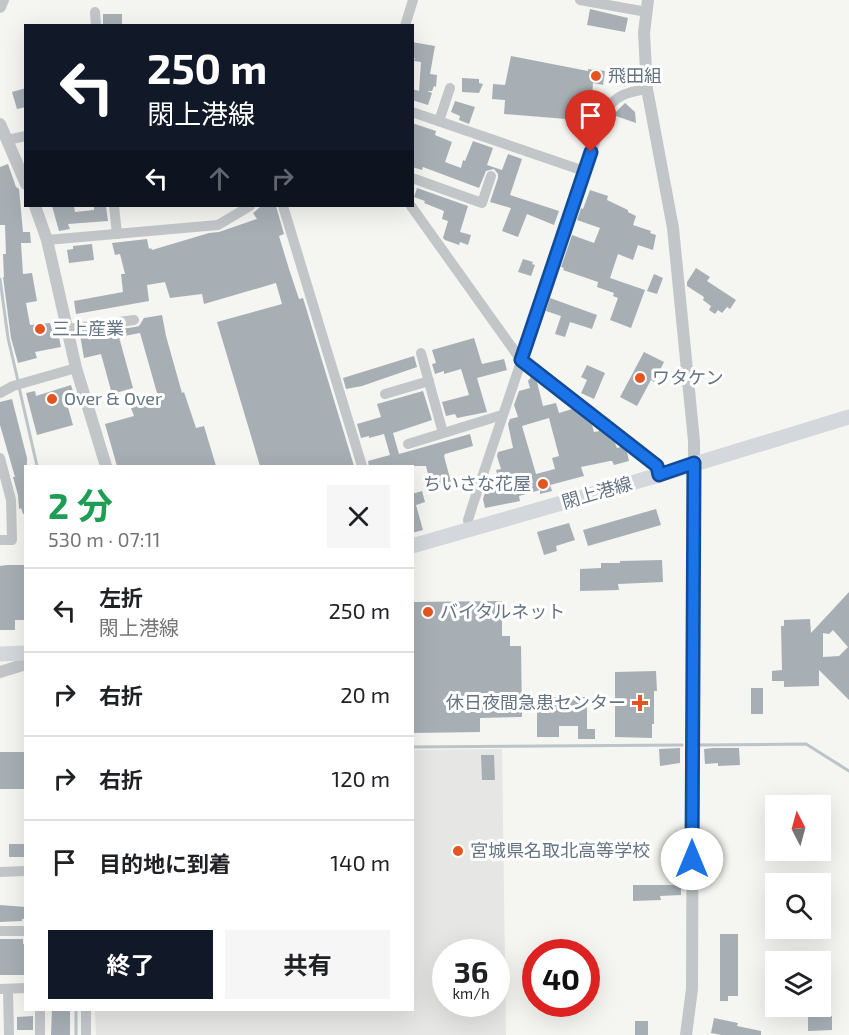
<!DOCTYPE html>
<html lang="ja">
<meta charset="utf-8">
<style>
:root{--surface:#fff;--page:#f6f6f6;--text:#202124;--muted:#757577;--line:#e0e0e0;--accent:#111827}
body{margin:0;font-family:"Exo 2","Noto Sans JP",sans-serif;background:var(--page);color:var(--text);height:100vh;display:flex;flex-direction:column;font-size:22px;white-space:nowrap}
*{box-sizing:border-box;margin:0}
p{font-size:20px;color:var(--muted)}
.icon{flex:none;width:33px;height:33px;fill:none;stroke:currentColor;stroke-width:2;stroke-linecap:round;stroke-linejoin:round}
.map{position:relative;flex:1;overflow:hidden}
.panel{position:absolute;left:24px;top:465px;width:390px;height:546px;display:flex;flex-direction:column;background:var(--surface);border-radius:0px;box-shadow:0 6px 24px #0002}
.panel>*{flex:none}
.hud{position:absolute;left:24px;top:24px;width:390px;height:183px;border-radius:0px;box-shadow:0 6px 24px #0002;background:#111827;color:#fff;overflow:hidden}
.needle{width:39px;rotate:354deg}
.buttons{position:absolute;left:765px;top:795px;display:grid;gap:12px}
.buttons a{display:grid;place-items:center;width:66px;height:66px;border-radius:0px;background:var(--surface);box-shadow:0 6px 24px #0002;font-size:30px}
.speed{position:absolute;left:432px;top:939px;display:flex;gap:12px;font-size:30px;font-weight:700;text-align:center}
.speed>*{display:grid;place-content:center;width:78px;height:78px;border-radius:50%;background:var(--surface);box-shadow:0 6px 24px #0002;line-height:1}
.speed small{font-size:15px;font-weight:400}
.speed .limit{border:9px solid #d22;background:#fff;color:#111}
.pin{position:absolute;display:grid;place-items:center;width:51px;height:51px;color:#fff;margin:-62px -26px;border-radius:50% 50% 50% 0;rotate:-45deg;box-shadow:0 0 6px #0007}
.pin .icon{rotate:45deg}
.me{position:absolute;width:66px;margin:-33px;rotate:0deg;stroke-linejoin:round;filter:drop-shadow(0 0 4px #0008)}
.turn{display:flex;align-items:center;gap:21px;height:126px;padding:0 24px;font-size:27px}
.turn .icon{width:78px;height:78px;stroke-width:2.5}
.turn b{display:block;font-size:42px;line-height:51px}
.lanes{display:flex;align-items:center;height:57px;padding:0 24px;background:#0003;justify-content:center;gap:30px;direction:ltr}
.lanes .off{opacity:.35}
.round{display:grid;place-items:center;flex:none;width:63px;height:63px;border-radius:0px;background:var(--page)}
.head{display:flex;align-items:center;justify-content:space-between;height:102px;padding:0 24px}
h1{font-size:36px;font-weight:700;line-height:45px;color:#1e9e55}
.action{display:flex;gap:12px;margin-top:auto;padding:12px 24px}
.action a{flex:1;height:69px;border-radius:0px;background:var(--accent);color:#fff;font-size:24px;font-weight:700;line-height:69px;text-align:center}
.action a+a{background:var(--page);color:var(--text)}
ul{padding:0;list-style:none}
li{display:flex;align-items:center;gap:18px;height:84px;padding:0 24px;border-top:2px solid var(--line)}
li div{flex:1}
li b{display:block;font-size:22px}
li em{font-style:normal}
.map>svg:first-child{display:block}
</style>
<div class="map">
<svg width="849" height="1035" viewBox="0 0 849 1035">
<rect width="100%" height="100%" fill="#f5f5f1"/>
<path fill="#e6e7e5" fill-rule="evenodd" d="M 502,749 L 506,1035 L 96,1035 L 95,1010 L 412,1010 L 413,750 ZM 446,952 L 496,952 L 496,1004 L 446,1004 Z"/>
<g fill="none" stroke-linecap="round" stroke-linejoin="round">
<g stroke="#bac4c9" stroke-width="3">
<path d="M 0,279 L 8,338 L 18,381"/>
<path d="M 19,387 L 37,466"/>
<path d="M 699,745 L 806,744 L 849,771"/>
<path d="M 412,747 L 682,745"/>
<path d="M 76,1035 L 76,1010"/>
</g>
</g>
<g fill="#a7afb5" fill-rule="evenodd">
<path d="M 590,9 L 628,18 L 625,32 L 587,25 Z"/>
<rect x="103" y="14" width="19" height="12"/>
<path d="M 412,42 L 435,46 L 430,74 L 437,75 L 436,87 L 434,86 L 432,91 L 427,91 L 432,93 L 428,105 L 412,100 L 412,89 L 419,91 L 421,62 L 414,61 L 415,58 L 412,58 Z"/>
<path d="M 511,56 L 588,71 L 588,69 L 605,71 L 603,85 L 593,83 L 591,110 L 567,108 L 566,119 L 504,114 L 505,100 L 492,99 L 493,84 L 505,85 Z"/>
<path d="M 462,78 L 479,79 L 479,83 L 483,84 L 479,93 L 462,92 Z"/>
<path d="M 26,88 L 26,107 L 17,109 L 12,92 Z"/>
<path d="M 455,101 L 475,107 L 469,124 L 459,120 L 460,116 L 451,112 Z"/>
<path d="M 625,103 L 635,112 L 636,123 L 613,115 Z"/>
<path d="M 412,123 L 436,131 L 435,135 L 452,142 L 445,162 L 461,168 L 463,160 L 465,161 L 473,141 L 493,148 L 487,165 L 502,170 L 508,154 L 522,159 L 510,195 L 559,211 L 554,225 L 527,214 L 518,237 L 502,231 L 511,208 L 490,202 L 498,178 L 498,174 L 494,169 L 486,171 L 479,188 L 423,167 L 422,170 L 412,167 Z"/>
<path d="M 8,164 L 16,187 L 19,189 L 23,232 L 30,232 L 31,243 L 21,243 L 23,274 L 32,273 L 37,301 L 26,303 L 30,325 L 50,323 L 53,334 L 58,333 L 61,347 L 35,352 L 37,358 L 18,363 L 11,338 L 3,277 L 4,277 L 3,254 L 6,254 L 5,225 L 0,225 L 0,167 Z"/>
<path d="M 417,188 L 468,206 L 460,232 L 471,235 L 468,245 L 460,242 L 459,245 L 445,240 L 443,238 L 448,221 L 442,219 L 444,211 L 424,203 L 425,201 L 414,197 Z"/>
<path d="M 590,190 L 608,196 L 607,200 L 628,210 L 628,212 L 636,216 L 633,225 L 651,231 L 650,233 L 656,235 L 653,250 L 638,245 L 633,260 L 618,254 L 610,278 L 645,290 L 631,328 L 610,320 L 618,298 L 613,296 L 614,293 L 597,287 L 598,282 L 563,270 L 564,268 L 561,267 L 572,235 L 594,243 L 600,228 L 577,220 L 581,208 L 583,209 Z"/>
<path d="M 52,206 L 74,206 L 75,212 L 94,210 L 94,207 L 106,206 L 108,221 L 68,224 L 70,229 L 59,231 Z"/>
<path d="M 261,206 L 276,206 L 284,234 L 279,236 L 289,269 L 299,299 L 303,298 L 354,466 L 260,466 L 217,322 L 282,304 L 276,283 L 204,304 L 202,294 L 170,298 L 165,282 L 147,285 L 149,301 L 76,314 L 74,301 L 123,292 L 121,274 L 125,274 L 120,254 L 115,255 L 112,243 L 147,239 L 149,249 L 151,248 L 152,250 L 209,233 L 219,232 L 257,219 L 253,213 Z"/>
<path d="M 92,244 L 94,260 L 69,263 L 67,250 L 73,249 L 73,246 Z"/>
<path d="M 523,259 L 533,262 L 532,264 L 535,265 L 531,276 L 518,272 Z"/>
<path d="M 696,268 L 710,277 L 707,281 L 736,300 L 730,309 L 727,307 L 722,313 L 718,310 L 715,314 L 709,310 L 711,306 L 703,300 L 704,297 L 687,286 L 687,282 Z"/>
<path d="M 654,274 L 663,278 L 657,294 L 647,291 Z"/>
<path d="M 550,298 L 597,315 L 592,329 L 570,322 L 565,337 L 555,334 L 561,316 L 546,311 Z"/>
<path d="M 162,315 L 166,336 L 182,393 L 184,392 L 196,428 L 204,426 L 216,466 L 117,466 L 105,424 L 134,416 L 131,408 L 159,400 L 140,333 L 119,337 L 133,388 L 112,394 L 101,354 L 84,358 L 80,335 L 135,327 L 139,326 L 144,318 Z"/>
<path d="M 474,338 L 482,364 L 504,359 L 507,370 L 477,378 L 487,412 L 457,418 L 455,414 L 446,416 L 442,402 L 469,395 L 461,369 L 444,374 L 444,371 L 435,374 L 432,364 L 436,363 L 432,350 Z"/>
<path d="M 644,352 L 664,362 L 654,382 L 651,380 L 637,406 L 620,397 Z"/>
<path d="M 414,356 L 417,367 L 362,386 L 346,389 L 343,378 Z"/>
<path d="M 587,365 L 605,373 L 594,399 L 581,393 L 587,380 L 581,377 Z"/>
<path d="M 531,377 L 537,382 L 543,406 L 556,403 L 559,413 L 572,409 L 592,425 L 594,432 L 600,431 L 615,443 L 617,448 L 621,447 L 627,452 L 629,461 L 614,465 L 612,461 L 610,461 L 581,467 L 584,476 L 550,485 L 552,491 L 540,494 L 540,490 L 519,496 L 520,501 L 485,508 L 483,499 L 485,493 L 501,486 L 496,470 L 501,469 L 497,456 L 498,452 L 513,448 L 508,424 L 510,419 L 518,417 L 514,405 L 519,391 L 530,388 L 528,381 ZM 549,418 L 559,456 L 552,458 L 555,469 L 536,474 L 522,426 Z"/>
<path d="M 71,385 L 76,401 L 67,404 L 73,425 L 37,435 L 26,393 L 35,391 L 36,396 Z"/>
<path d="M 423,391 L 432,420 L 393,433 L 399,454 L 470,434 L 473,446 L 445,454 L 444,456 L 451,482 L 431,487 L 426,466 L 369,466 L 368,461 L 390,455 L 384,434 L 369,438 L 369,436 L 361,438 L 357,424 L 381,417 L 377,404 Z"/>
<path d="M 12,399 L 27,458 L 26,514 L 23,514 L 21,508 L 19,509 L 18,495 L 13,477 L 15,477 L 0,425 L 0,402 Z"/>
<path d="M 422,491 L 425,502 L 416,505 L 423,530 L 412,533 L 412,494 Z"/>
<path d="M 656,509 L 661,525 L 588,546 L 583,530 Z"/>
<path d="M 569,523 L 575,540 L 556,546 L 557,551 L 544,555 L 537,532 Z"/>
<path d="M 662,560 L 663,582 L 618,584 L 619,590 L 580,591 L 580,569 L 601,568 L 601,563 L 620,563 L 620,561 Z"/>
<path d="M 7,565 L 26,565 L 26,620 L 15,620 L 15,630 L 0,630 L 0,566 Z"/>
<path d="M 849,592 L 849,700 L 819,670 L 819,686 L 784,687 L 784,681 L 772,681 L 772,671 L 782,670 L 781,626 L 784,626 L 784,620 L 810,619 L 811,633 ZM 833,630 L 848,647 L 839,656 L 823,657 L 823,633 L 829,634 Z"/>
<path d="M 502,601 L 502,636 L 510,636 L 510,646 L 521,646 L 522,717 L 480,718 L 480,732 L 412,733 L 412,602 Z"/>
<path d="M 656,671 L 657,691 L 654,691 L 654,724 L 652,724 L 652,738 L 615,737 L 615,672 Z"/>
<rect x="751" y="688" width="12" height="26"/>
<path d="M 537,697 L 587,697 L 587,729 L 595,729 L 595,739 L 578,739 L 578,726 L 559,726 L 559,737 L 537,737 Z"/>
<path d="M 680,748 L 680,763 L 660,766 L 659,749 Z"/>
<path d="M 714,748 L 739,748 L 740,765 L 718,766 L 718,763 L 705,764 L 704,749 Z"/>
<rect x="0" y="752" width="26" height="37"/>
<path d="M 481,755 L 494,755 L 495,780 L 482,780 Z"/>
<rect x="9" y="844" width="17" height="13"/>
<path d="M 633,885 L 681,885 L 681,895 L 660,896 L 661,900 L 633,901 Z"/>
<path d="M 0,905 L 26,907 L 26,919 L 22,919 L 22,921 L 0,922 Z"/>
<path d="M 720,934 L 738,934 L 738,996 L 728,996 L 728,1001 L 720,1001 Z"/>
<path d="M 0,939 L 23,939 L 23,944 L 26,944 L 26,975 L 0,975 Z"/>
<path d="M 52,1010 L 70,1010 L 70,1035 L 51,1035 Z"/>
<path d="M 33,1016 L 33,1030 L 17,1030 L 17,1017 Z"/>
<path d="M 808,1016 L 832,1016 L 832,1030 L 808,1031 Z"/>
<path d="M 714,1018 L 738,1023 L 737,1026 L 761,1031 L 761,1035 L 722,1035 L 711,1033 Z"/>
<rect x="635" y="1021" width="13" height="14"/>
</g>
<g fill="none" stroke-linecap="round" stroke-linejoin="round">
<g stroke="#c2c6c9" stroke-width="10">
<path d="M 580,0 L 647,12"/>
<path d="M 95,12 L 96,26"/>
<path d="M 405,26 L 413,0"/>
<path d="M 412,112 L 584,171"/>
<path d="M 439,121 L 450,88"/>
<path d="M 7,140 L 26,136"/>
<path d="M 412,178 L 482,203 L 491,176"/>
<path d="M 114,206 L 117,234"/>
<path d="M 283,206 L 362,466"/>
<path d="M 411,206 L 521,360 L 657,466 L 659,475"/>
<path d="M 47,240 L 218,225 L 250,206"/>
<path d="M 68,329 L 134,320"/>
<path d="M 421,353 L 443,433"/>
<path d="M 0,393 L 13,386 L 76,368"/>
<path d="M 385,394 L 429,381"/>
<path d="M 408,444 L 502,415"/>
<path d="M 0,458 L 11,500 L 12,540 L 0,540"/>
<path d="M 470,530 L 468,520 L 472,507 L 605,113 C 614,95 628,92 647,89"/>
<path d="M 0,872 L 26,871"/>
<path d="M 0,931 L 26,931"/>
<path d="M 0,989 L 26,988"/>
<path d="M 8,989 L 9,1035"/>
<path d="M 40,1010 L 40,1035"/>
<path d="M 86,1010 L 86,1035"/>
</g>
<g stroke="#c2c6c9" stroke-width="12">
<path d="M 648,0 L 644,33 L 647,89 L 673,228 L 694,441 L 692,989 L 686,1035"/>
<path d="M 0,7 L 3,0"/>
<path d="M 0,124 L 26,184"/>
<path d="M 35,206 L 47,240 L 76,368 L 106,466"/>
<path d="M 0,672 L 26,664"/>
</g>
<g stroke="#d4d8dc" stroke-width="15">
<path d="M 412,546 L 659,475 L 849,417"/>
<path d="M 0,654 L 26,653"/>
</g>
</g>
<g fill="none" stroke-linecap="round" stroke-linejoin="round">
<defs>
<path id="route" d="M 591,152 L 521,360 L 657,466 L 659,475 L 694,463 L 692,859"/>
</defs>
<use href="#route" stroke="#114b97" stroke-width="15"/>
<use href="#route" stroke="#1a73e8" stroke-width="10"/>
</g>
<g fill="#e65521" stroke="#fff" stroke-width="2">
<circle cx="596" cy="76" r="6"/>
<circle cx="40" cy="329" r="6"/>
<circle cx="640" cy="378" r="6"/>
<circle cx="52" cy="399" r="6"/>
<circle cx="543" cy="484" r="6"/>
<circle cx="428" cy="612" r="6"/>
<path d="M637 694h6v6h6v6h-6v6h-6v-6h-6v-6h6z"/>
<circle cx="458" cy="851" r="6"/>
</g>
<g text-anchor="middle" stroke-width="6" stroke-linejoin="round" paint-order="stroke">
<g font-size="18" fill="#647483" stroke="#fff" text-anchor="start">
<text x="608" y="82">飛田組</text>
<text x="52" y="335">三上産業</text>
<text x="652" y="384">ワタケン</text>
<text x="64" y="405">Over &amp; Over</text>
<text x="531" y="490" text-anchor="end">ちいさな花屋</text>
<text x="440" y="618">バイタルネット</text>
<text x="626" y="709" text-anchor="end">休日夜間急患センター</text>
<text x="470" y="857">宮城県名取北高等学校</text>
</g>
<g font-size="18" fill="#647483" stroke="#fff">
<text transform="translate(597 493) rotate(-16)" y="6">閖上港線</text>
</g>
</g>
</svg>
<div class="buttons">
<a><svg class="needle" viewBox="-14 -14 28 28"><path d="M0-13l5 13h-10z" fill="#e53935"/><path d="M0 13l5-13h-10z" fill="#757577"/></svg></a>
<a><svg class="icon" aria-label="search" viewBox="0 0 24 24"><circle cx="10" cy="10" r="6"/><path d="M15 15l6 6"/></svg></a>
<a><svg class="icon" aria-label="layers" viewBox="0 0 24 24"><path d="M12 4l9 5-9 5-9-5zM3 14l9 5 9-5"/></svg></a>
</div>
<div class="speed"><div>36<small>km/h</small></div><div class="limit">40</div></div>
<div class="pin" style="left:591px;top:152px;background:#d93025"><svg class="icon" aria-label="arrive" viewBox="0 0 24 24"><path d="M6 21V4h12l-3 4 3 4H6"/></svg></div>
<svg class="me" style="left:692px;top:859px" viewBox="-20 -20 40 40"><circle r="19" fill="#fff"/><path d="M0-13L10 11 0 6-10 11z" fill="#1a73e8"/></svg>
<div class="hud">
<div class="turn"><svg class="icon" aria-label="left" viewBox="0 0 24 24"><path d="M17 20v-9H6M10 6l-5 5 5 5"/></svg><div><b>250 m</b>閖上港線</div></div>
<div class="lanes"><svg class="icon" aria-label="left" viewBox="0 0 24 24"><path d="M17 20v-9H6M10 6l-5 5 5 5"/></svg><svg class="icon off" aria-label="ahead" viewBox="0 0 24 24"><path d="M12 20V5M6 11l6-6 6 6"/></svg><svg class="icon off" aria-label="right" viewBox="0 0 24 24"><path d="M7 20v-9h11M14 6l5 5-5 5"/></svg></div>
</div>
<section class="panel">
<div class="head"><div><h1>2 分</h1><p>530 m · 07:11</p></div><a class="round"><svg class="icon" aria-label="close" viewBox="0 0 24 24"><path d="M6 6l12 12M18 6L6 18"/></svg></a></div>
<ul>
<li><svg class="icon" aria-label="left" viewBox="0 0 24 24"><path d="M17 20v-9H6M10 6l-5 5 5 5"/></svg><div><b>左折</b><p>閖上港線</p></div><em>250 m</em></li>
<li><svg class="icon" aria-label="right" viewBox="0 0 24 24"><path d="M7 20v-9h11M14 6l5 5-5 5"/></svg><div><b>右折</b></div><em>20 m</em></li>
<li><svg class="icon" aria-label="right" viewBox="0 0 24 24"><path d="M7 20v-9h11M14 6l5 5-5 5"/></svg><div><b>右折</b></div><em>120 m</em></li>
<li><svg class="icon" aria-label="arrive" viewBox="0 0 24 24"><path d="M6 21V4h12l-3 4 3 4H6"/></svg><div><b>目的地に到着</b></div><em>140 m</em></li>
</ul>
<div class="action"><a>終了</a><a>共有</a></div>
</section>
</div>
